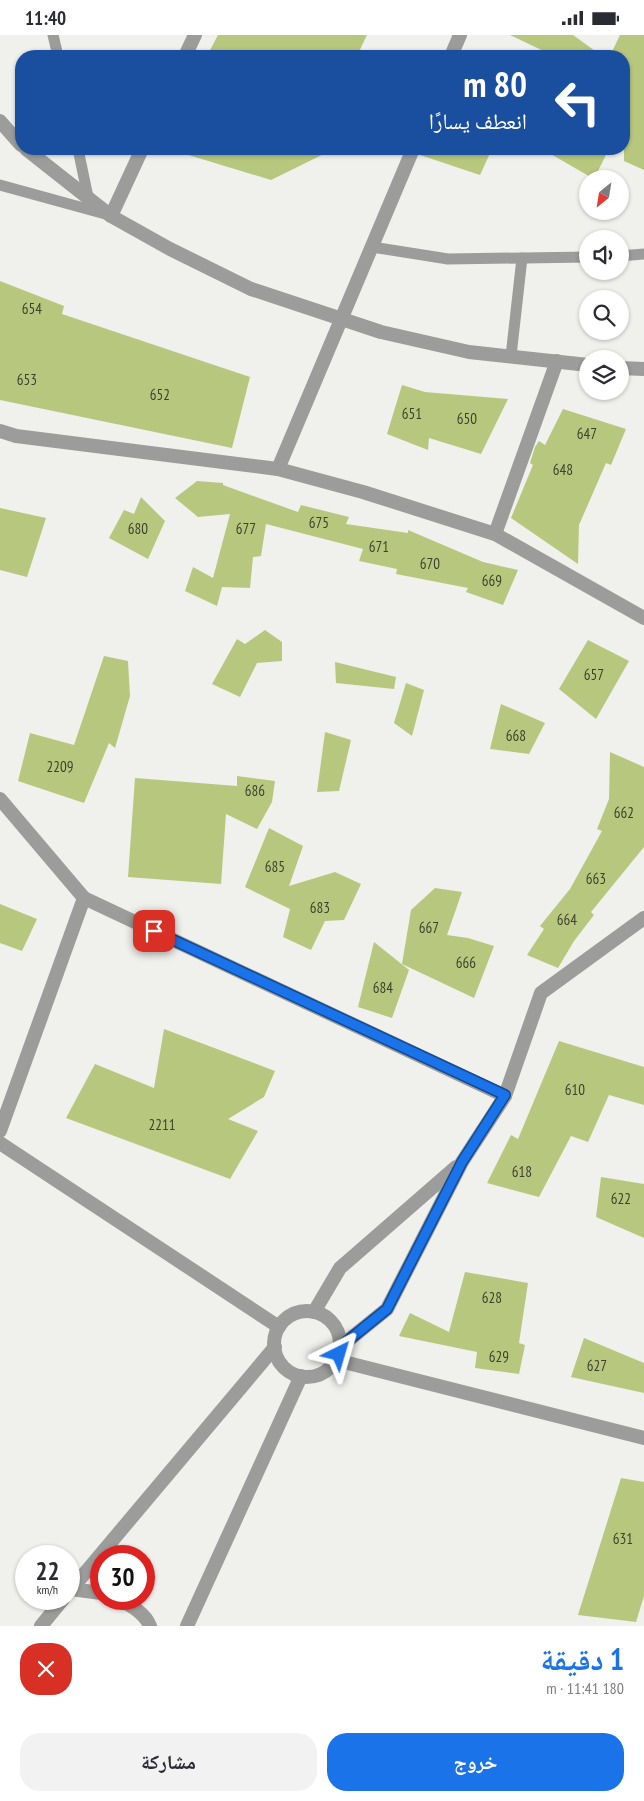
<!DOCTYPE html>
<html lang="ar">
<meta charset="utf-8">
<style>
:root{--surface:#fff;--page:#f2f2f3;--text:#2b2b33;--muted:#7c7c81;--accent:#1a73e8}
body{margin:0;font-family:"PT Sans Narrow","Noto Naskh Arabic",sans-serif;background:var(--page);color:var(--text);direction:rtl;height:100vh;display:flex;flex-direction:column;font-size:19px;white-space:nowrap}
*{box-sizing:border-box;margin:0}
p{font-size:16px;color:var(--muted)}
.icon{flex:none;width:28px;height:28px;fill:none;stroke:currentColor;stroke-width:2;stroke-linecap:round;stroke-linejoin:round}
.map{position:relative;height:1591px;overflow:hidden;direction:ltr}
.side{display:flex;flex-direction:column;background:var(--surface);flex:1}
.side>*{flex:none}
.guide{position:absolute;left:15px;top:15px;width:615px;height:105px;border-radius:20px;box-shadow:0 1px 4px #0004;direction:rtl;background:#1a4fa0;color:#fff;overflow:hidden}
.needle{width:32px;rotate:210deg}
.buttons{position:absolute;left:579px;top:135px;display:grid;gap:10px}
.buttons a{display:grid;place-items:center;width:50px;height:50px;border-radius:50%;background:var(--surface);box-shadow:0 1px 4px #0004;font-size:25px}
.speed{position:absolute;left:15px;top:1510px;display:flex;gap:10px;font-size:25px;font-weight:700;text-align:center}
.speed>*{display:grid;place-content:center;width:65px;height:65px;border-radius:50%;background:var(--surface);box-shadow:0 1px 4px #0004;line-height:1}
.speed small{font-size:12px;font-weight:400}
.speed .limit{border:8px solid #d22;background:#fff;color:#111}
.pin{position:absolute;display:grid;place-items:center;width:42px;height:42px;color:#fff;margin:-21px;border-radius:10px;box-shadow:0 2px 8px #0006}
.me{position:absolute;width:55px;margin:-28px;rotate:40deg;stroke-linejoin:round;filter:drop-shadow(0 0 4px #0008)}
.turn{display:flex;align-items:center;gap:18px;height:105px;padding:0 20px;font-size:22px}
.turn .icon{width:65px;height:65px;stroke-width:2.5}
.turn b{display:block;font-size:35px;line-height:42px}
.round{display:grid;place-items:center;flex:none;width:52px;height:52px;border-radius:20px;background:var(--page)}
.overview{display:flex;align-items:center;justify-content:space-between;height:85px;padding:0 20px}
h1{font-size:30px;font-weight:800;line-height:38px;color:var(--accent)}
.primary-button{display:flex;gap:10px;margin-top:auto;padding:10px 20px}
.primary-button a{flex:1;height:58px;border-radius:20px;background:var(--accent);color:#fff;font-size:20px;font-weight:800;line-height:58px;text-align:center}
.primary-button a+a{background:var(--page);color:var(--text)}
.status{display:flex;justify-content:space-between;align-items:center;height:35px;padding:0 25px;background:var(--surface);direction:ltr}
.status svg{height:14px;fill:currentColor}
.map>svg:first-child{display:block}
</style>
<div class="status"><b>11:40</b><svg viewBox="0 0 49 12"><path d="M0 12V9h3v3zM5 12V6h3v6zM10 12V3h3v9zM15 12V0h3v12zM26 1h20v11H26zM47 4h2v5h-2z"/></svg></div>
<div class="map">
<svg width="644" height="1591" viewBox="0 0 644 1591">
<rect width="100%" height="100%" fill="#f0f1ec"/>
<g fill="#b8c77e">
<path d="M 218,0 L 367,0 L 357,21 L 207,21 Z"/>
<path d="M 510,0 L 573,0 L 602,21 L 554,21 Z"/>
<path d="M 620,0 L 644,0 L 644,135 L 624,126 L 624,21 L 610,21 Z"/>
<path d="M 186,114 L 334,114 L 271,145 L 185,119 Z"/>
<path d="M 422,114 L 492,114 L 480,140 L 420,120 Z"/>
<path d="M 542,114 L 609,114 L 594,144 Z"/>
<path d="M 0,246 L 64,271 L 62,279 L 250,342 L 232,413 L 0,365 Z"/>
<path d="M 402,350 L 425,357 L 508,364 L 481,419 L 429,403 L 428,415 L 387,399 Z"/>
<path d="M 563,374 L 626,394 L 611,430 L 606,428 L 579,490 L 578,529 L 511,483 L 533,430 L 530,428 L 535,412 L 539,406 L 545,410 Z"/>
<path d="M 197,446 L 223,448 L 223,450 L 298,477 L 301,470 L 349,482 L 346,489 L 408,498 L 408,495 L 483,527 L 518,535 L 503,570 L 466,557 L 468,553 L 396,539 L 397,534 L 359,526 L 363,514 L 266,489 L 261,521 L 253,522 L 250,553 L 222,552 L 217,571 L 185,556 L 193,532 L 213,543 L 230,479 L 198,482 L 175,463 Z"/>
<path d="M 141,462 L 165,486 L 148,524 L 109,503 L 124,475 L 134,479 Z"/>
<path d="M 0,473 L 46,483 L 27,542 L 0,535 Z"/>
<path d="M 265,595 L 282,607 L 282,626 L 257,628 L 240,662 L 212,649 L 237,604 L 245,609 Z"/>
<path d="M 588,605 L 629,626 L 596,684 L 559,654 Z"/>
<path d="M 104,621 L 128,626 L 130,661 L 115,713 L 109,708 L 84,768 L 18,746 L 30,698 L 74,710 Z"/>
<path d="M 335,627 L 396,642 L 394,654 L 336,648 Z"/>
<path d="M 406,648 L 424,655 L 412,701 L 394,688 Z"/>
<path d="M 501,669 L 545,688 L 529,719 L 490,714 Z"/>
<path d="M 325,697 L 351,705 L 339,756 L 317,757 Z"/>
<path d="M 610,717 L 644,732 L 644,812 L 591,877 L 594,880 L 574,906 L 558,933 L 527,920 L 544,894 L 540,891 L 570,854 L 602,796 L 597,794 L 609,764 Z"/>
<path d="M 237,741 L 275,746 L 272,767 L 257,794 L 226,779 L 221,849 L 128,842 L 135,743 L 237,751 Z"/>
<path d="M 269,793 L 303,811 L 289,851 L 335,837 L 361,849 L 344,885 L 325,886 L 311,915 L 283,902 L 290,874 L 245,852 Z"/>
<path d="M 435,853 L 462,857 L 447,900 L 468,903 L 494,911 L 474,963 L 402,929 L 411,875 Z"/>
<path d="M 0,869 L 37,884 L 22,916 L 0,908 Z"/>
<path d="M 374,907 L 409,935 L 392,983 L 358,972 Z"/>
<path d="M 164,994 L 275,1036 L 264,1062 L 228,1084 L 258,1096 L 230,1144 L 66,1083 L 95,1029 L 154,1053 Z"/>
<path d="M 559,1006 L 644,1032 L 644,1070 L 609,1060 L 588,1107 L 571,1101 L 539,1162 L 487,1148 L 511,1100 L 518,1104 Z"/>
<path d="M 601,1142 L 644,1149 L 644,1203 L 596,1182 Z"/>
<path d="M 465,1237 L 528,1248 L 519,1308 L 525,1310 L 519,1339 L 475,1333 L 477,1317 L 399,1301 L 410,1278 L 449,1297 Z"/>
<path d="M 584,1303 L 644,1328 L 644,1358 L 571,1342 Z"/>
<path d="M 621,1443 L 644,1447 L 644,1561 L 636,1587 L 578,1580 Z"/>
</g>
<g fill="none" stroke-linecap="round" stroke-linejoin="round">
<g stroke="#9c9d9b" stroke-width="11">
<path d="M 53,0 L 58,21"/>
<path d="M 78,114 L 88,162"/>
<path d="M 0,150 L 109,180"/>
<path d="M 372,212 L 448,224 L 588,222"/>
<path d="M 620,221 L 644,219"/>
<path d="M 511,321 L 522,223"/>
</g>
<g stroke="#9c9d9b" stroke-width="14">
<path d="M 185,21 L 195,0"/>
<path d="M 451,21 L 460,0"/>
<path d="M 111,181 L 142,114"/>
<path d="M 0,396 L 16,401 L 278,434 L 363,457 L 495,499 L 644,583"/>
<path d="M 278,434 L 413,114"/>
<path d="M 495,499 L 557,326"/>
<path d="M 0,764 L 84,863 L 505,1061"/>
<path d="M 0,1096 L 84,863"/>
<path d="M 0,1108 L 279,1292"/>
<circle cx="307" cy="1309" r="33"/>
<path d="M 314,1277 L 340,1233 L 456,1132"/>
<path d="M 340,1312 L 387,1274 L 462,1127 L 505,1061 L 541,958 L 644,883"/>
<path d="M 336,1325 L 644,1403"/>
<path d="M 71,1554 L 101,1558"/>
<path d="M 69,1557 L 275,1312"/>
<path d="M 119,1564 C 130,1570 145,1578 150,1591"/>
<path d="M 41,1591 L 63,1564"/>
<path d="M 187,1591 L 301,1341"/>
</g>
<g stroke="#9c9d9b" stroke-width="14">
<path d="M 0,86 L 21,110"/>
<path d="M 26,114 L 111,181 L 170,214 L 251,254 L 381,297 L 469,317 L 588,330"/>
<path d="M 620,333 L 644,334"/>
</g>
</g>
<g fill="none" stroke-linecap="round" stroke-linejoin="round">
<defs>
<path id="route" d="M 154,896 L 505,1060 L 462,1127 L 387,1274 L 340,1312 L 339,1319"/>
</defs>
<use href="#route" stroke="#114b97" stroke-width="12"/>
<use href="#route" stroke="#1a73e8" stroke-width="9"/>
</g>
<g text-anchor="middle" stroke-width="5" stroke-linejoin="round" paint-order="stroke">
<g font-size="15" fill="#3d412e">
<text x="32" y="279">654</text>
<text x="27" y="350">653</text>
<text x="160" y="365">652</text>
<text x="412" y="384">651</text>
<text x="467" y="389">650</text>
<text x="587" y="404">647</text>
<text x="563" y="440">648</text>
<text x="319" y="493">675</text>
<text x="138" y="499">680</text>
<text x="246" y="499">677</text>
<text x="379" y="517">671</text>
<text x="430" y="534">670</text>
<text x="492" y="551">669</text>
<text x="594" y="645">657</text>
<text x="516" y="706">668</text>
<text x="60" y="737">2209</text>
<text x="255" y="761">686</text>
<text x="624" y="783">662</text>
<text x="275" y="837">685</text>
<text x="596" y="849">663</text>
<text x="320" y="878">683</text>
<text x="567" y="890">664</text>
<text x="429" y="898">667</text>
<text x="466" y="933">666</text>
<text x="383" y="958">684</text>
<text x="575" y="1060">610</text>
<text x="162" y="1095">2211</text>
<text x="522" y="1142">618</text>
<text x="621" y="1169">622</text>
<text x="492" y="1268">628</text>
<text x="499" y="1327">629</text>
<text x="597" y="1336">627</text>
<text x="623" y="1509">631</text>
</g>
</g>
</svg>
<div class="buttons">
<a><svg class="needle" viewBox="-14 -14 28 28"><path d="M0-13l5 13h-10z" fill="#e53935"/><path d="M0 13l5-13h-10z" fill="#7c7c81"/></svg></a>
<a><svg class="icon" aria-label="sound" viewBox="0 0 24 24"><path d="M4 9h4l5-4v14l-5-4H4zM17 9q2 3 0 6"/></svg></a>
<a><svg class="icon" aria-label="search" viewBox="0 0 24 24"><circle cx="10" cy="10" r="6"/><path d="M15 15l6 6"/></svg></a>
<a><svg class="icon" aria-label="layers" viewBox="0 0 24 24"><path d="M12 4l9 5-9 5-9-5zM3 14l9 5 9-5"/></svg></a>
</div>
<div class="speed"><div>22<small>km/h</small></div><div class="limit">30</div></div>
<div class="pin" style="left:154px;top:896px;background:#d93025"><svg class="icon" aria-label="arrive" viewBox="0 0 24 24"><path d="M6 21V4h12l-3 4 3 4H6"/></svg></div>
<svg class="me" style="left:339px;top:1319px" viewBox="-20 -20 40 40"><path d="M0-17L14 15 0 8-14 15z" fill="#1a73e8" stroke="#fff" stroke-width="4"/></svg>
<div class="guide">
<div class="turn"><svg class="icon" aria-label="left" viewBox="0 0 24 24"><path d="M17 20v-9H6M10 6l-5 5 5 5"/></svg><div><b>80 m</b>انعطف يسارًا</div></div>
</div>
</div>
<section class="side">
<div class="overview"><div><h1>1 دقيقة</h1><p>180 m · 11:41</p></div><a class="round" style="background:#d93025;color:#fff"><svg class="icon" aria-label="close" viewBox="0 0 24 24"><path d="M6 6l12 12M18 6L6 18"/></svg></a></div>
<div class="primary-button"><a>خروج</a><a>مشاركة</a></div>
</section>
